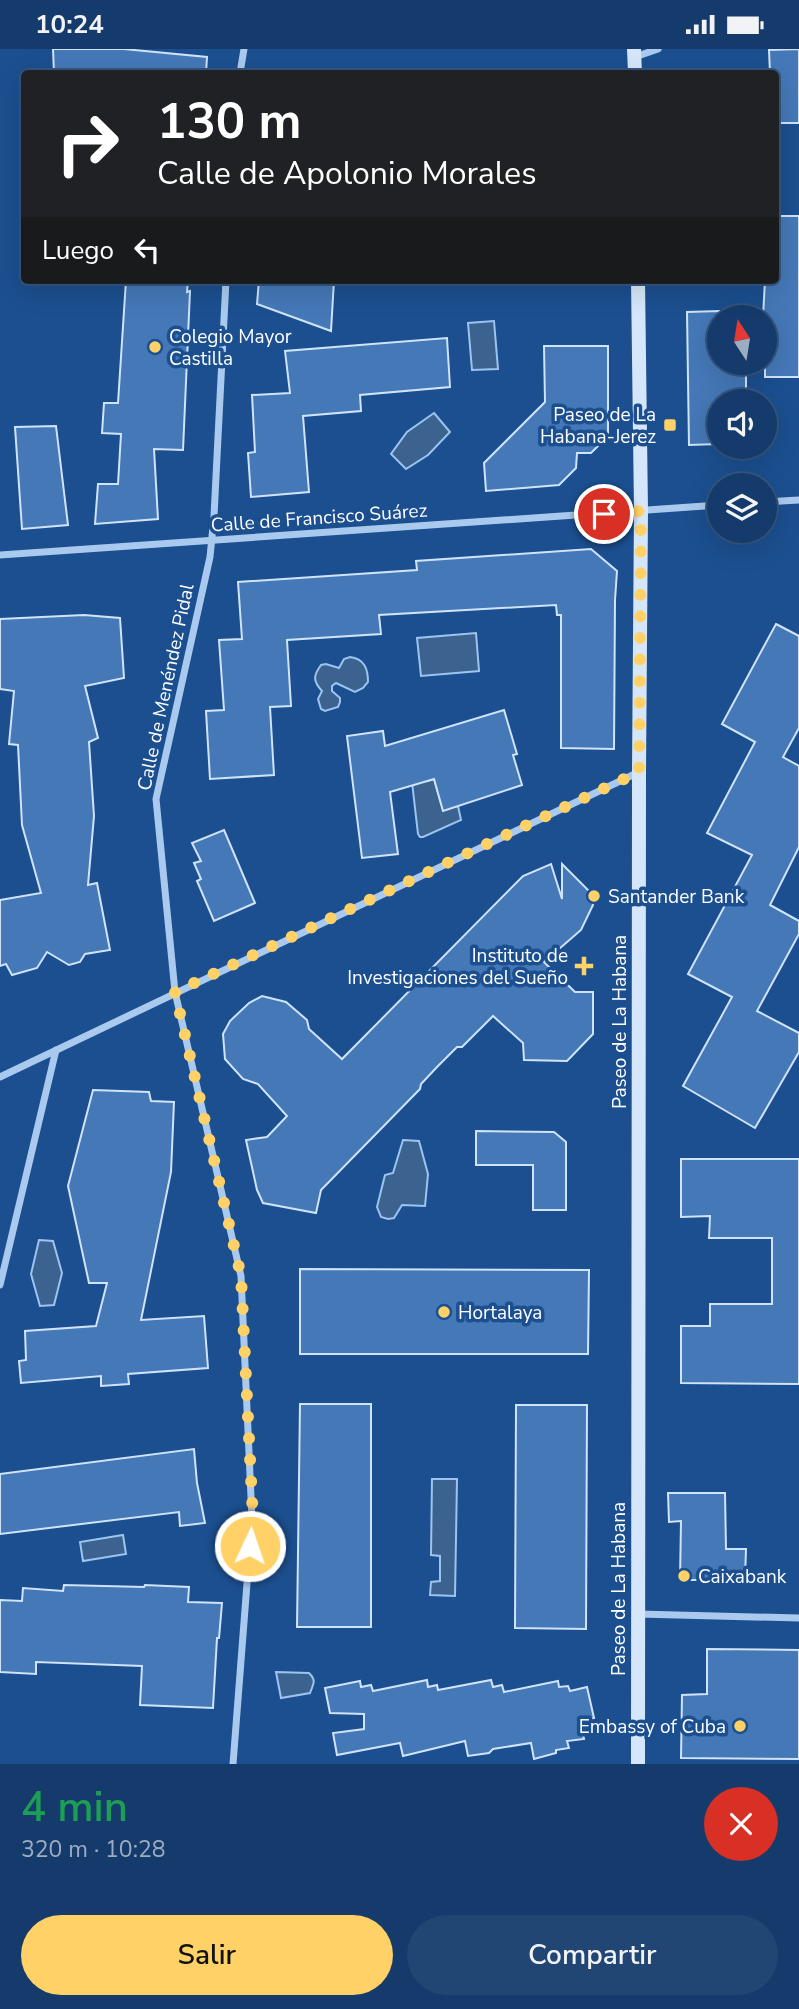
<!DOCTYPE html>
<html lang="es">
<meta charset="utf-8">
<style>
:root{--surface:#143b6b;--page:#214673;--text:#f1f3f6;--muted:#9dadc1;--line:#33557e;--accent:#ffd166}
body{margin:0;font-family:"Nunito Sans",sans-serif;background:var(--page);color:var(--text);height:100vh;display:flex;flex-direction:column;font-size:26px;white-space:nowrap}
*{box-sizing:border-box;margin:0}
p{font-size:23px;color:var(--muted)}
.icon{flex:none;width:38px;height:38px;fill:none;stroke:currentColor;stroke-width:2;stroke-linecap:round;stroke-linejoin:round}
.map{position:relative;height:1715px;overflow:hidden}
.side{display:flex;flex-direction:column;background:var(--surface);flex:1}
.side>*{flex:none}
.top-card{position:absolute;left:21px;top:21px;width:758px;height:214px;border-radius:7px;box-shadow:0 7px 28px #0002,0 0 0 2px var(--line);background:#202124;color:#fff;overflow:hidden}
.needle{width:46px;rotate:348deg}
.buttons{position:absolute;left:707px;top:256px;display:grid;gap:14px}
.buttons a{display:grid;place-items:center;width:70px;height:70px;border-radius:50%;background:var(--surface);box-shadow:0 7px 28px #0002,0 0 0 2px var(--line);font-size:35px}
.pin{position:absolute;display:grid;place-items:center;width:60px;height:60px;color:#fff;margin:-30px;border:4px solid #fff;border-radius:50%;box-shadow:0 2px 7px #0007}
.me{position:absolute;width:77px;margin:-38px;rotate:3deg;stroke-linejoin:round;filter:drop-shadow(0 0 5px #0008)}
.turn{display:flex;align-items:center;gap:24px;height:147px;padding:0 21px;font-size:32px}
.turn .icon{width:91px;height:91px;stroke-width:2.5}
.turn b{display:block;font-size:49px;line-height:60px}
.then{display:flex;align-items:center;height:66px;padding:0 21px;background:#0003;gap:14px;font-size:26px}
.round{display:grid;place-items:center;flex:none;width:74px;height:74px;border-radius:37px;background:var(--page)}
.summary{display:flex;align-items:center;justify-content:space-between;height:119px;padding:0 21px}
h1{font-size:42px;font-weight:600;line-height:52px;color:#1e9e55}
.button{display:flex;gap:14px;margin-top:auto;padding:14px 21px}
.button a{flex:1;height:80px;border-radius:42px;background:var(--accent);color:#111;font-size:28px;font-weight:600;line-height:80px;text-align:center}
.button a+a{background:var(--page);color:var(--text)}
.status{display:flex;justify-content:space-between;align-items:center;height:49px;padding:0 35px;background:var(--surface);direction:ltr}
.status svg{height:19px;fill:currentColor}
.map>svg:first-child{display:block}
</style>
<div class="status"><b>10:24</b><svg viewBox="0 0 49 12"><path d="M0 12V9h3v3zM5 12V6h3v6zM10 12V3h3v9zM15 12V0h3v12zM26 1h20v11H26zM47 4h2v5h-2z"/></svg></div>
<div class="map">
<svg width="799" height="1715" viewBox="0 0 799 1715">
<rect width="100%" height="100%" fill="#1b4f8f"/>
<g fill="#3c6290" stroke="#9cc4f0" stroke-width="2">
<path d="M 494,272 L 498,320 L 472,321 L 468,274 Z"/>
<path d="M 434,364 L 450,383 L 428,406 L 406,420 L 391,405 L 407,383 Z"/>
<path d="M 476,584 L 479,622 L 421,627 L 417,589 Z"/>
<path d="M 350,608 C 364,610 368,619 368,633 L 363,639 L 355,643 L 336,634 L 332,637 L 332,642 L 340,649 L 340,653 L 338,658 L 325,662 L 321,660 L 318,650 L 322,642 C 313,632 313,627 321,616 L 326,615 L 339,619 L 344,610 Z"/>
<path d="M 427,728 L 428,732 L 434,730 L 443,761 L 458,757 L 461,771 L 423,788 L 420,788 L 418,785 L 412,733 Z"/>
<path d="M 403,1091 L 419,1092 L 428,1125 L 425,1157 L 402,1156 L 394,1169 L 388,1170 L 381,1168 L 377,1158 L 385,1126 L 393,1124 Z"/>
<path d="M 39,1191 L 53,1192 L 62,1224 L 54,1256 L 40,1257 L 31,1225 Z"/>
<path d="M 432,1430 L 457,1430 L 455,1547 L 430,1546 L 431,1533 L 440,1532 L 440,1507 L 431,1506 Z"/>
<path d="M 123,1486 L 126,1505 L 83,1512 L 80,1493 Z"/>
<path d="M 276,1623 L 309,1624 C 317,1632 313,1635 310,1644 L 281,1649 Z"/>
</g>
<g fill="#4478b7" stroke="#cfe3fa" stroke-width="2">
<path d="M 53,0 L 124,0 L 207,8 L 206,24 L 54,24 Z"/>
<path d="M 799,0 L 799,74 L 775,74 L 775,24 L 770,24 L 769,1 Z"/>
<path d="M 775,167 L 799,167 L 799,328 L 765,328 L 765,268 L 763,268 L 765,231 L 775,231 Z"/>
<path d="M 126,231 L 188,231 L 187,243 L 190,242 L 183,401 L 154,400 L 158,470 L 95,475 L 98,435 L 118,435 L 121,385 L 102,384 L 104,354 L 118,354 Z"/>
<path d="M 259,231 L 334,231 L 331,282 L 257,255 Z"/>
<path d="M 719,262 L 719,313 L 746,313 L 746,352 L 719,352 L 719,395 L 689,396 L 687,263 Z"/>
<path d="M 447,289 L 450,338 L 360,346 L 361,362 L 303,367 L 309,443 L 251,448 L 248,404 L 255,403 L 252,346 L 290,344 L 285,302 Z"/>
<path d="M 544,297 L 608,297 L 608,387 L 591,404 L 577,404 L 576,419 L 559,436 L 486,442 L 484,414 L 545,353 Z"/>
<path d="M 56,377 L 68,476 L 22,480 L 15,378 Z"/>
<path d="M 591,500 L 617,522 L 615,551 L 614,700 L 561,699 L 561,566 L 557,566 L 556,556 L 379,566 L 381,585 L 287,591 L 291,657 L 270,658 L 274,726 L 210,730 L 206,662 L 224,661 L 219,591 L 242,590 L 238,533 L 417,521 L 416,512 Z"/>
<path d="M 84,566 L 120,569 L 124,629 L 85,637 L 98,689 L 89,693 L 94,767 L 88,836 L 97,834 L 110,901 L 85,905 L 80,913 L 69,916 L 47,903 L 37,919 L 12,926 L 6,915 L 0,917 L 0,851 L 41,844 L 22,776 L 18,696 L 9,695 L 14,642 L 0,640 L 0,570 Z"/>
<path d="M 776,575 L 799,587 L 799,679 L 783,708 L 799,717 L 799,798 L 770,856 L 799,872 L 799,885 L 757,962 L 799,984 L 799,1003 L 755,1079 L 683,1037 L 732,948 L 688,925 L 752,806 L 707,784 L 755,693 L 722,675 Z"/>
<path d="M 504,661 L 517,705 L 513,706 L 522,736 L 443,762 L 434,730 L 390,743 L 398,805 L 362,809 L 347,687 L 383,682 L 385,697 Z"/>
<path d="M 224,781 L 255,854 L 214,872 L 197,832 L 201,830 L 194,814 L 201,812 L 192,794 Z"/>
<path d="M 551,815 L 562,850 L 562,815 L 594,847 L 593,856 L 581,881 L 544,913 L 575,943 L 593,943 L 593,985 L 567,1012 L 524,1011 L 523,994 L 493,967 L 462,998 L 457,998 L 438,1017 L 421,1035 L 420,1040 L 321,1141 L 316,1164 L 263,1154 L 257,1141 L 246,1091 L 267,1088 L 287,1067 L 258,1035 L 243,1030 L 225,1010 L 223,985 L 230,972 L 249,954 L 262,947 L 286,953 L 307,971 L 309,980 L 342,1010 L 523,827 Z"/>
<path d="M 93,1041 L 149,1043 L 151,1052 L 174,1053 L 171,1123 L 141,1271 L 204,1267 L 208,1319 L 128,1325 L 129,1335 L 101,1337 L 101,1327 L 21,1334 L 19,1312 L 26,1311 L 25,1282 L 96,1277 L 107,1234 L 89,1234 L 68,1137 Z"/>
<path d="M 476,1082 L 554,1083 L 566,1093 L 566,1161 L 533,1161 L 533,1116 L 476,1116 Z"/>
<path d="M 681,1110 L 799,1110 L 799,1335 L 681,1334 L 681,1277 L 710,1277 L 710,1255 L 772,1255 L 772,1189 L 709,1189 L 710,1167 L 681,1168 Z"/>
<path d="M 300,1220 L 589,1221 L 588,1305 L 300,1305 Z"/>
<path d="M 300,1355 L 371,1355 L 371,1578 L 297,1578 Z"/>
<path d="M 516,1356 L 587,1356 L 586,1580 L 515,1579 Z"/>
<path d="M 194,1400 L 197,1434 L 205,1474 L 180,1477 L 179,1463 L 0,1485 L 0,1425 Z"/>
<path d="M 668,1444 L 725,1444 L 726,1500 L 746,1500 L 745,1531 L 680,1531 L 681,1472 L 669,1473 Z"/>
<path d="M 64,1536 L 144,1538 L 145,1536 L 189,1538 L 188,1553 L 222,1554 L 219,1589 L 217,1589 L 213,1659 L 140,1656 L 142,1617 L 36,1613 L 36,1625 L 0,1623 L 0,1551 L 22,1552 L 23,1539 L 63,1542 Z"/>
<path d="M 707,1600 L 799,1601 L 799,1710 L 681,1709 L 682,1646 L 707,1645 Z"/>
<path d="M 427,1631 L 428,1638 L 437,1636 L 438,1641 L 491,1631 L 493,1638 L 502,1636 L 504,1643 L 558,1632 L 559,1638 L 568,1637 L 570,1642 L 587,1638 L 594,1669 L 580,1672 L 584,1690 L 567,1692 L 569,1699 L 556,1701 L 556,1704 L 534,1710 L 531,1694 L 493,1700 L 489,1704 L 468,1707 L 465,1692 L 403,1707 L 400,1694 L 337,1706 L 333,1684 L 364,1680 L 364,1665 L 330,1664 L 325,1639 L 360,1632 L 361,1638 L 371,1636 L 373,1642 Z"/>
</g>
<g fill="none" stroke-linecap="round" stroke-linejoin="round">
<g stroke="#a9c9ee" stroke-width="7">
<path d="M 635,8 L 658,0"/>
<path d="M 240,24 L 244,0"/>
<path d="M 226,231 L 214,467 L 210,508 L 156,750 L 175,943 L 241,1227 L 252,1470 L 233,1715"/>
<path d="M 765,453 L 799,451"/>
<path d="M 0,506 L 719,456"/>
<path d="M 0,1028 L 639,723"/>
<path d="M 0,1236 L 56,1001"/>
<path d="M 638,1565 L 799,1569"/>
</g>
<g stroke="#d6e6fa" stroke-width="14">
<path d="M 634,0 L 635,24"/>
<path d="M 638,1715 L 639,723 L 641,462 L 638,231"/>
</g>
</g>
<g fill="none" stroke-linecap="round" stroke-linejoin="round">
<path stroke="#ffd166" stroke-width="12" stroke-dasharray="0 21.6" d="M 250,1497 L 253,1470 L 241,1227 L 175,943 L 639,723 L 641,462 L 604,465"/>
</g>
<g fill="#ffd166" stroke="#1b4f8f" stroke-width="2.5">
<circle cx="155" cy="298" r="7"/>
<rect x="663" y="369" width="14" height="14" rx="3.5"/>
<circle cx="594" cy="847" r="7"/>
<path d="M580.5 906.5h7v7h7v7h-7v7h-7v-7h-7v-7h7z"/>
<circle cx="444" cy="1263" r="7"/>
<circle cx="684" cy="1527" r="7"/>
<circle cx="740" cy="1677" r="7"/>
</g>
<g text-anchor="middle" stroke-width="7" stroke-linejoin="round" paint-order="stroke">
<g font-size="19" fill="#fff" stroke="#1b4f8f" text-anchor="start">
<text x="169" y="294">Colegio Mayor<tspan x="169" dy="22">Castilla</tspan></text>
<text x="656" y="372" text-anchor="end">Paseo de La<tspan x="656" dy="22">Habana-Jerez</tspan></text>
<text x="608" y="854">Santander Bank</text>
<text x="568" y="913" text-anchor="end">Instituto de<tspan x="568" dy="22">Investigaciones del Sueño</tspan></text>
<text x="458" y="1270">Hortalaya</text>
<text x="698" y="1534">Caixabank</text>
<text x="726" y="1684" text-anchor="end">Embassy of Cuba</text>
</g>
<g font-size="19" fill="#fff" stroke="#1b4f8f">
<text transform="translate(319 468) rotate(-4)" y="7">Calle de Francisco Suárez</text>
<text transform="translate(165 638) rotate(-78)" y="7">Calle de Menéndez Pidal</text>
<text transform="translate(619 973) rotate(-90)" y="7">Paseo de La Habana</text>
<text transform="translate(618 1540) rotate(-90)" y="7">Paseo de La Habana</text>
</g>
</g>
</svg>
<div class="buttons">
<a><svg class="needle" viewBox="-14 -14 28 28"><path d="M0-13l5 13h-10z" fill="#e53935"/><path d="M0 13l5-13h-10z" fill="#9dadc1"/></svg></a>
<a><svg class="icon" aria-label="sound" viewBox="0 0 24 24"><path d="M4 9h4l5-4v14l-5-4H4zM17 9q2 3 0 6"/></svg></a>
<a><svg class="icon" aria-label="layers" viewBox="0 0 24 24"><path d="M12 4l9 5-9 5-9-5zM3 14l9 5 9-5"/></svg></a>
</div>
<div class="pin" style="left:604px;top:465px;background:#d93025"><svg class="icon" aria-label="arrive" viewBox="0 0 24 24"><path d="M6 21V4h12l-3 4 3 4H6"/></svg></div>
<svg class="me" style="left:250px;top:1497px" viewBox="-20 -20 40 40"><circle r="17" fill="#ffd166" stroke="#fff" stroke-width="3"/><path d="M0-11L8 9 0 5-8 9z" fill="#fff"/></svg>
<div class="top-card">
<div class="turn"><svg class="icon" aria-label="right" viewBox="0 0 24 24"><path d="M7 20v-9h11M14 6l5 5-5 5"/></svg><div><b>130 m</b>Calle de Apolonio Morales</div></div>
<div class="then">Luego<svg class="icon" aria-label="left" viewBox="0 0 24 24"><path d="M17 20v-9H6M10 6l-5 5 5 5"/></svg></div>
</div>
</div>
<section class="side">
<div class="summary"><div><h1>4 min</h1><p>320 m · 10:28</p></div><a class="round" style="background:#d93025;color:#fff"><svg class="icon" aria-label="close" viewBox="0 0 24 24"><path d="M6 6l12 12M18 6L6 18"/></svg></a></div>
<div class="button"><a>Salir</a><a>Compartir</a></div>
</section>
